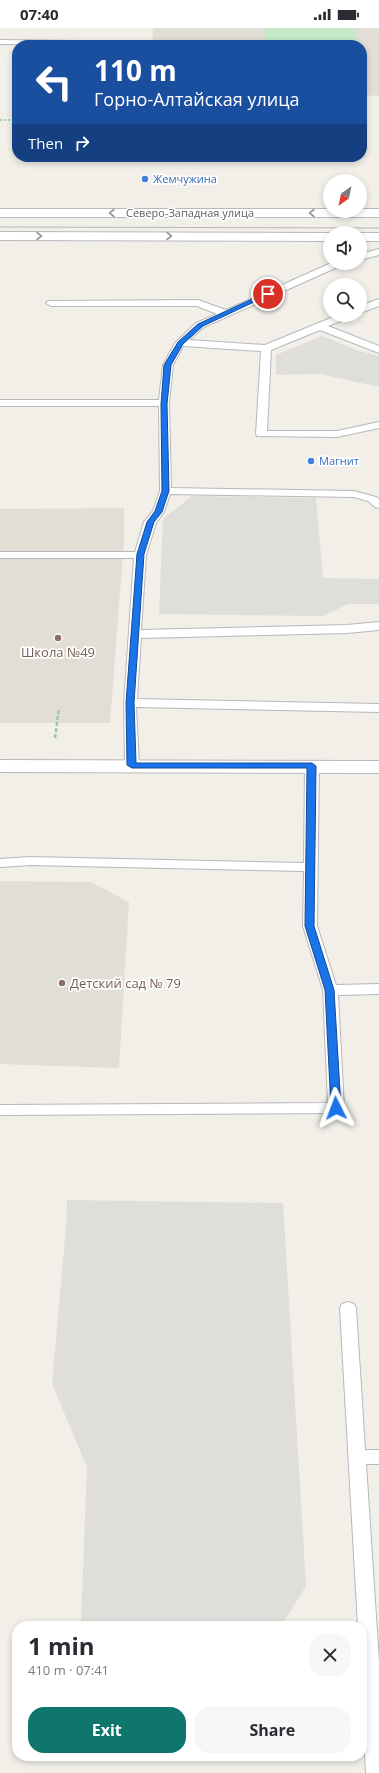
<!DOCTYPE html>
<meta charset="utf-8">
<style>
:root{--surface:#fff;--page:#f7f7f7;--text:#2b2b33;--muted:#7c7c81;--accent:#0f766e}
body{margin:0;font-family:"Open Sans",sans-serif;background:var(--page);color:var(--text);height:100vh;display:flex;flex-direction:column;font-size:15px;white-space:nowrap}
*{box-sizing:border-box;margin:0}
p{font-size:13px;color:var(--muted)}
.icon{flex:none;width:22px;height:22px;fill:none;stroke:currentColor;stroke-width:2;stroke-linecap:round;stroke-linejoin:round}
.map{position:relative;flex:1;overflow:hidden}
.side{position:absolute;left:12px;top:1593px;width:355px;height:140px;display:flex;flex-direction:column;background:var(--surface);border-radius:16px;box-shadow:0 2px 6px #0003}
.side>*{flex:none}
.banner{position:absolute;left:12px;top:12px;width:355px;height:122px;border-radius:16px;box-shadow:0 2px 6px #0003;background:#1a4fa0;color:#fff;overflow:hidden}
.needle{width:26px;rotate:213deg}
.controls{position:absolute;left:323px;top:146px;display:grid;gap:8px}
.controls a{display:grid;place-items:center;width:44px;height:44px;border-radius:50%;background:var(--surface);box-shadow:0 2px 6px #0003;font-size:20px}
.pin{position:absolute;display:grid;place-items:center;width:34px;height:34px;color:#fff;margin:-17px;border:2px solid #fff;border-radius:50%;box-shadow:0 1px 4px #0007}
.me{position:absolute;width:44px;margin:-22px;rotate:357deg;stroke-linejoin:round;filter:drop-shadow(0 0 3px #0008)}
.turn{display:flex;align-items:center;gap:14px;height:84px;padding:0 16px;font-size:18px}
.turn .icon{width:52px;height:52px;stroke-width:2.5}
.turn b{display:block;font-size:28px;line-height:34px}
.then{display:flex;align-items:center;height:38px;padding:0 16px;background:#0003;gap:8px;font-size:15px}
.round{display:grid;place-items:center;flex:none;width:42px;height:42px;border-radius:16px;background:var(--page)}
.head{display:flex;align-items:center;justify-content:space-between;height:68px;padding:0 16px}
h1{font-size:24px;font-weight:700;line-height:30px}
.primary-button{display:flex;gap:8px;margin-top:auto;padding:8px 16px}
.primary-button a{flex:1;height:46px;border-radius:16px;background:var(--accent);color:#fff;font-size:16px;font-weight:700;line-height:46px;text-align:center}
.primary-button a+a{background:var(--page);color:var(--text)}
.status{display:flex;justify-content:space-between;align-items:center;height:28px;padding:0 20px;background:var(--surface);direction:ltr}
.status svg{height:11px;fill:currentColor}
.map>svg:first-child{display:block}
</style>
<div class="status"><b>07:40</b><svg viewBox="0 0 49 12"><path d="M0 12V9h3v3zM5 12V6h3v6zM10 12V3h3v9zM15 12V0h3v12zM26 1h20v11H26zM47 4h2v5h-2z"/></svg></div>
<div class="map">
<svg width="379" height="1745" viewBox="0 0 379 1745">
<rect width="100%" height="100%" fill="#f1efe8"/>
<g fill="#e0deda">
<path d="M 322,308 L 359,323 L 379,328 L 379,359 L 320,346 L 276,347 L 276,327 Z"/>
<path d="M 192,468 L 316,470 L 323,550 L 379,551 L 379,576 L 348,576 L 323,588 L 159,586 L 163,491 Z"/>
<path d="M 67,1172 L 283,1175 L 306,1558 L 281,1598 L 83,1598 L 81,1595 L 87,1439 L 52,1356 L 66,1199 Z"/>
</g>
<g fill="#e1ded6">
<path d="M 153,0 L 379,0 L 379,68 L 362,67 L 362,17 L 152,17 Z"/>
<path d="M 124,480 L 124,512 L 110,695 L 0,695 L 0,481 Z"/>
<path d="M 0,853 L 91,854 L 129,874 L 119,1040 L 0,1036 Z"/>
</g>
<path fill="#c5e8c5" d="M 265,0 L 354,0 L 356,17 L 265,17 Z"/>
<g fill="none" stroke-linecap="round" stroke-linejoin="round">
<defs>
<g id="service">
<path d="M 0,12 L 78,13 L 82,15 L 80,17 L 0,16 Z"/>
<path d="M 379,221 L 379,227 L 360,232 L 360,226 Z"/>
<path d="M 331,235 L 344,235 L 342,237 L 204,299 L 189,312 L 265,317 L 338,287 L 352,287 L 351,289 L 328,298 L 379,318 L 379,325 L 320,302 L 271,322 L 267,403 L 337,403 L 379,394 L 379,400 L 337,409 L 257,408 L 256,406 L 261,323 L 183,318 L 173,337 L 169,375 L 171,460 L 354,463 L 376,469 L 379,471 L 379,480 L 375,479 L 368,473 L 354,469 L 170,466 L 164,484 L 156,495 L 146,527 L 141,602 L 347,597 L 379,594 L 379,602 L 347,605 L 141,610 L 137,671 L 379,676 L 379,684 L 136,679 L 139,737 L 137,740 L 127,740 L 125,737 L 124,675 L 134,530 L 0,530 L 0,524 L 135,524 L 144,494 L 153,483 L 160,463 L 159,378 L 0,378 L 0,372 L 159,372 L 163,337 L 175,315 L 196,295 L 217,286 L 197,278 L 51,278 L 46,275 L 48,273 L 198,272 L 226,282 Z"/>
<path d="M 379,271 L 379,278 L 360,285 L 360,278 Z"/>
<path d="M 312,734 L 317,735 L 319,738 L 317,898 L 336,957 L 379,956 L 379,966 L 338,967 L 344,1080 L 341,1084 L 336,1085 L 0,1087 L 0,1077 L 328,1075 L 323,962 L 303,898 L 304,843 L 30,837 L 0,839 L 0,831 L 30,829 L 304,835 L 305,738 L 307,735 Z"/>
<path d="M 348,1274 L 354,1276 L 356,1280 L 365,1422 L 379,1422 L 379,1436 L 366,1436 L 379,1634 L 379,1745 L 366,1745 L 362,1675 L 362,1598 L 358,1598 L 340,1280 L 342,1276 Z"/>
</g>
<path id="minor" d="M 0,732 L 379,733 L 379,745 L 0,744 Z"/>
<g id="secondary">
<path d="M 0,181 L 330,181 L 330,183 L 360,183 L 360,181 L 379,181 L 379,189 L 0,189 Z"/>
<path d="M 0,204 L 330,205 L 332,205 L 330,205 L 330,213 L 0,212 Z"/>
<path d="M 358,205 L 379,205 L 379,213 L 360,213 L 360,205 Z"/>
</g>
</defs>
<use href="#service" stroke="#b5b8bc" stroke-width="2"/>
<use href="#minor" stroke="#b5b8bc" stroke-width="2"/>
<use href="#secondary" stroke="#b6babf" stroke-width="2"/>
<path stroke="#9cc7a9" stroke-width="1.5" stroke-dasharray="2.5 1.5" stroke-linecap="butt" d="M 0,92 L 17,92"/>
<path stroke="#9cc7a9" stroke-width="2.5" stroke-dasharray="4 2" stroke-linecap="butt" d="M 55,710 L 59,680"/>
<use href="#service" fill="#fff" fill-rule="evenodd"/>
<use href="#minor" fill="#fff" fill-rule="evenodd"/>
<use href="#secondary" fill="#fff" fill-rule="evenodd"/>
<path stroke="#b6b7b8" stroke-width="1" d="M 0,199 L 379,200"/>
</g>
<defs><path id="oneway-chevron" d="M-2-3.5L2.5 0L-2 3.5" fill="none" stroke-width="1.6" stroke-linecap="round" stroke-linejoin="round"/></defs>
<g stroke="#979a9d">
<use href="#oneway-chevron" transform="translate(112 185) rotate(-180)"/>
<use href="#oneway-chevron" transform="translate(312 185) rotate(-180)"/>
<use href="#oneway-chevron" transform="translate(39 208)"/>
<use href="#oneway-chevron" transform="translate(169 208)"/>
</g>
<path fill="#1a73e8" stroke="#114b97" d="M 265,265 L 271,266 L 203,298 L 183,316 L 171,337 L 167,376 L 169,463 L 162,484 L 154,494 L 144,526 L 134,675 L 136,735 L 312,735 L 316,738 L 314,898 L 334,962 L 341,1080 L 336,1083 L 331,1080 L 325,962 L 305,898 L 307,740 L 132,740 L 127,737 L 126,675 L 137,526 L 147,494 L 155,483 L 162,463 L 161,376 L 164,337 L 178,314 L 198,296 Z"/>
<g fill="#3f7fe0" stroke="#fff" stroke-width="1.5">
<circle cx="145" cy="151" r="4"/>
<circle cx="311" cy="433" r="4"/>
</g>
<g fill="#8d6e63" stroke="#fff" stroke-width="1.5">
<circle cx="58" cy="610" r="4"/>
<circle cx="62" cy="955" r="4"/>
</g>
<g text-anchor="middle" stroke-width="3.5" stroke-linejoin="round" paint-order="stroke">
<g font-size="11" fill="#366cbe" stroke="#fff" text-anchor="start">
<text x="153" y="155">Жемчужина</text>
<text x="319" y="437">Магнит</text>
</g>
<g font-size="11" fill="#5f6368" stroke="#fff">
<text x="190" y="189">Северо-Западная улица</text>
</g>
<g font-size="13" fill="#785e54" stroke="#fff">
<text x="58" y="629">Школа №49</text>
<text x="70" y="960" text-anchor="start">Детский сад № 79</text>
</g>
</g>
</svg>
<div class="controls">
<a><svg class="needle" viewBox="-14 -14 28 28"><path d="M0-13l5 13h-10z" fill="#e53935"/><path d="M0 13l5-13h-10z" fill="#7c7c81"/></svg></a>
<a><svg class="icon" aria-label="sound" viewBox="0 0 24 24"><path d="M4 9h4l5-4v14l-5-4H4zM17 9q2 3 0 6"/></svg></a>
<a><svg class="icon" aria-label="search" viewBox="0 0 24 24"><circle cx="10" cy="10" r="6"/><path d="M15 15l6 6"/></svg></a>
</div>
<div class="pin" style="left:268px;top:266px;background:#d93025"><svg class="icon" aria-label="arrive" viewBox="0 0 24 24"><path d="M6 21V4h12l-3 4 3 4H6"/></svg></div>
<svg class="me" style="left:336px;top:1080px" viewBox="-20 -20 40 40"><path d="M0-17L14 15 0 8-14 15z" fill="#1a73e8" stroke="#fff" stroke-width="4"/></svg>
<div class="banner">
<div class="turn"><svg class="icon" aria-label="left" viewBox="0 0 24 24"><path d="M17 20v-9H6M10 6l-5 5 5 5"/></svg><div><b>110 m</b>Горно-Алтайская улица</div></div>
<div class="then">Then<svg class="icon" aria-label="right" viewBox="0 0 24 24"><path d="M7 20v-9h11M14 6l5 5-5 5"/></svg></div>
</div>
<section class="side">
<div class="head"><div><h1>1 min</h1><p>410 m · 07:41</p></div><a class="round"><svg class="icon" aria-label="close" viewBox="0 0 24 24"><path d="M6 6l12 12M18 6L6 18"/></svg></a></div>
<div class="primary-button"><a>Exit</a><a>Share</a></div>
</section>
</div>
